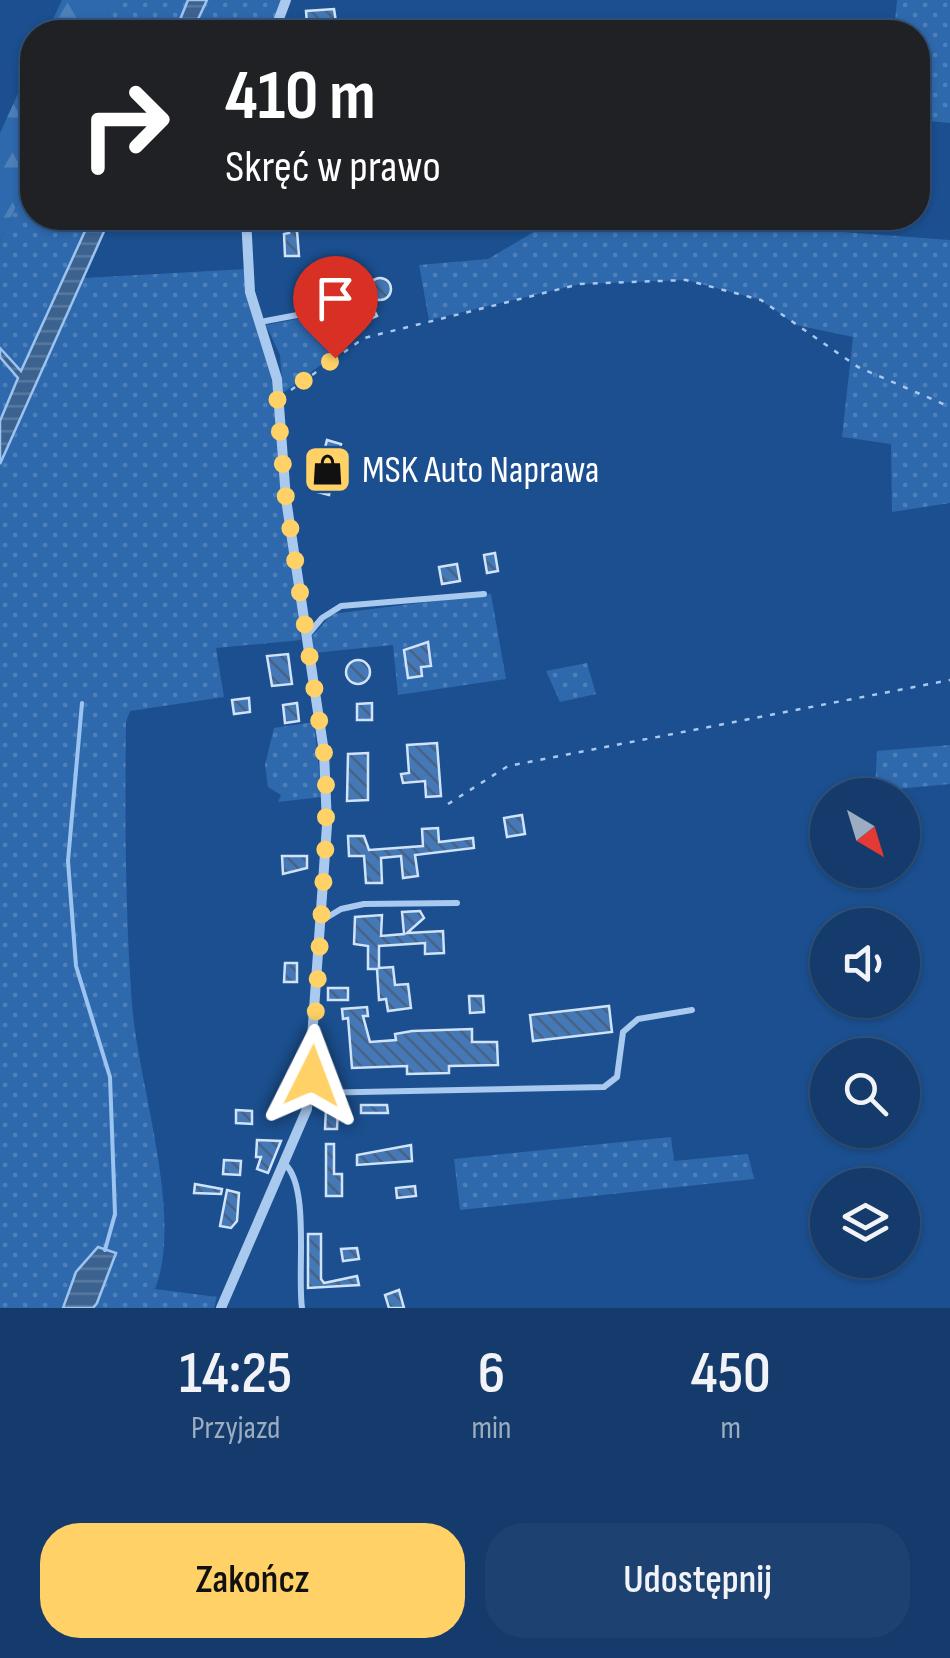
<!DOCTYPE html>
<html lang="pl">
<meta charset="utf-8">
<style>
:root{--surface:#143b6b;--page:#1d4271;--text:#f1f3f6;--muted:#9dadc1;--line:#33557e;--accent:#ffd166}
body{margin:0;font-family:"Sofia Sans Condensed",sans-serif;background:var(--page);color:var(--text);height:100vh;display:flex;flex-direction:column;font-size:38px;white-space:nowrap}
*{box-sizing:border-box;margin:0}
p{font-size:32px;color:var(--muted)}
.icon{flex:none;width:55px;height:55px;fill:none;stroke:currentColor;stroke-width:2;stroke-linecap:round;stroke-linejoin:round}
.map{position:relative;height:1308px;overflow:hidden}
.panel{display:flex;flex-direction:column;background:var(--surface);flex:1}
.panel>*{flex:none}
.guide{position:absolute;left:20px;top:20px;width:910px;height:210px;border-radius:40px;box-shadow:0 2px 8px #0004,0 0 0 2px var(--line);background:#202124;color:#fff;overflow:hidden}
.needle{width:65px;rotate:142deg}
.buttons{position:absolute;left:810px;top:778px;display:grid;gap:20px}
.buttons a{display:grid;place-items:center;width:110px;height:110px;border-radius:50%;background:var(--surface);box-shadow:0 2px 8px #0004,0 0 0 2px var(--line);font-size:50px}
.pin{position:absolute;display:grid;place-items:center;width:85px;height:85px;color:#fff;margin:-102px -42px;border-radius:50% 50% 50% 0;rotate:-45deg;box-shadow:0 0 10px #0007}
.pin .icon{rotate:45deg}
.me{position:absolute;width:110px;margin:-55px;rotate:3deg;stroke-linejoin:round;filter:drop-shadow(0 0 8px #0008)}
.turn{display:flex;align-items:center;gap:35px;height:210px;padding:0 40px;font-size:45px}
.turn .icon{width:130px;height:130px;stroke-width:2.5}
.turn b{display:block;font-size:70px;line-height:85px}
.eta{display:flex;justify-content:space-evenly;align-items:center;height:170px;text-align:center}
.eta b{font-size:60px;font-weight:600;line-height:70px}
.cta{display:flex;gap:20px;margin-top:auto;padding:20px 40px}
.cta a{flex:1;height:115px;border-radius:40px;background:var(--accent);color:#111;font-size:40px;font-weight:600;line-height:115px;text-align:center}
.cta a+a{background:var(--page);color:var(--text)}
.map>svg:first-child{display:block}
</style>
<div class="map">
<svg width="950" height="1308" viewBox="0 0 950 1308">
<defs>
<pattern id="grass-dots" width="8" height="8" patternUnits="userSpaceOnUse" patternTransform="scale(2.5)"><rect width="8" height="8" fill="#2e69ad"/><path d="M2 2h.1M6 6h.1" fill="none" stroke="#4d80b9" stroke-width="1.8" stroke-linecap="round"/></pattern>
<pattern id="forest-firs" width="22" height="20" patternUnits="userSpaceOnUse" patternTransform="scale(2.5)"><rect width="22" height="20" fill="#2e69ad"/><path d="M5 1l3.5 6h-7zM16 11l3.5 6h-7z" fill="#4d80b9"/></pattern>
<pattern id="water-rules" width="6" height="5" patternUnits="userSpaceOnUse" patternTransform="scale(2.5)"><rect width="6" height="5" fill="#3c6290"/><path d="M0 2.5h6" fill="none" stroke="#597aa1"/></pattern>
<pattern id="building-back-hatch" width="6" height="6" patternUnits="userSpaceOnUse" patternTransform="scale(2.5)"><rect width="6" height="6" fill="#4478b7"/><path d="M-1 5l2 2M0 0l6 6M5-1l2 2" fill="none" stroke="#486282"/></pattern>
</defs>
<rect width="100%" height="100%" fill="#1b4f8f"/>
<g fill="url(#grass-dots)">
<path d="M 114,0 L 188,0 L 175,32 L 99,32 Z"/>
<path d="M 207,0 L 290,0 L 277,32 L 192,32 Z"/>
<path d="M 897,0 L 950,0 L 950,123 L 918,120 L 918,32 L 894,32 Z"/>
<path d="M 32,172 L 32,218 L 91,218 L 20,372 L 0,348 L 0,241 Z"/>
<path d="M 569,218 L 656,218 L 950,240 L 950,503 L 892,512 L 891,444 L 842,437 L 853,337 L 796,325 L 761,300 L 686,280 L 580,284 L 429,320 L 419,265 L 488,259 L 542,227 Z"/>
<path d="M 247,269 L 267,338 L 301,640 L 216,648 L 224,697 L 130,711 L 126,722 C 125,815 125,910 132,1004 C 138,1085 184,1215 155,1289 L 217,1297 L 214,1308 L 93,1308 L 97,1302 L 76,1272 L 63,1308 L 0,1308 L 0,464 L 84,278 Z"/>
<path d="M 333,312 L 346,346 L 283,393 L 280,355 L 266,325 Z"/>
<path d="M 0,357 L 18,378 L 0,421 Z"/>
<path d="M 491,594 L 506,679 L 398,695 L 393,645 L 313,653 L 310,638 L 332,614 Z"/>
<path d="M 587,663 L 596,694 L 560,702 L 546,671 Z"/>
<path d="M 314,722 L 322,797 L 278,802 L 281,795 L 268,787 L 265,765 L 274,728 Z"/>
<path d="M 950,745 L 950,784 L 875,791 L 877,751 Z"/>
<path d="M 671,1137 L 674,1161 L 748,1154 L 754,1179 L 460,1210 L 454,1159 Z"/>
</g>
<g fill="url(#forest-firs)">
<path d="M 62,0 L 114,0 L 99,32 L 47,32 Z"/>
<path d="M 32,63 L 32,172 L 0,241 L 0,133 Z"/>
</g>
<g fill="url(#water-rules)" stroke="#9cc4f0" stroke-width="2.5">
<path d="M 188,0 L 207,0 L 192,32 L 175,32 Z"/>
<path d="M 91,218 L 110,218 L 0,464 L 0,421 L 18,378 L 0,357 L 0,348 L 21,371 Z"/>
<path d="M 98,1247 L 116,1253 L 97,1303 L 93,1308 L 63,1308 L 76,1272 Z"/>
</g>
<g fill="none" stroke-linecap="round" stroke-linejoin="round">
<path stroke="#9cc4f0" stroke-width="4" d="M 82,703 L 68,861 L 76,966 L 110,1077 L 115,1214 L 105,1250"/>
</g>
<g fill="url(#building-back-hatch)" stroke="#cfe3fa" stroke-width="2.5">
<path d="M 334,9 L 336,22 L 307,25 L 306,11 Z"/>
<path d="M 290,218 L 296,218 L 299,256 L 285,256 L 284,234 L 289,233 Z"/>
<circle cx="380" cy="289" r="11"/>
<path d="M 373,308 L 377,316 L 354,326 L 349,312 Z"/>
<path d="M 327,440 L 341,444 L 329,495 L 314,491 Z"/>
<path d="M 495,553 L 498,571 L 487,573 L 484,555 Z"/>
<path d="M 457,564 L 460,581 L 442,584 L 439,567 Z"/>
<path d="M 428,642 L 431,666 L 421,667 L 422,676 L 408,678 L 404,650 Z"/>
<path d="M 288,654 L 292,684 L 272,686 L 267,656 Z"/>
<circle cx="358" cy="672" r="12"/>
<path d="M 249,698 L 250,712 L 234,714 L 232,700 Z"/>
<path d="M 297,703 L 299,721 L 285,723 L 283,705 Z"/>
<path d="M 372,703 L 372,720 L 357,720 L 357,704 Z"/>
<path d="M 437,743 L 441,796 L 426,797 L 425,781 L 403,783 L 401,774 L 409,773 L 407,745 Z"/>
<path d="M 368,753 L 368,800 L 347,801 L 348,754 Z"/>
<path d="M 522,815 L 525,834 L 507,837 L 504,818 Z"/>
<path d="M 438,828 L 439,842 L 473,838 L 474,848 L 415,855 L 418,876 L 403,878 L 401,856 L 381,858 L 382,883 L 366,883 L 364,856 L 349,856 L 348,836 L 364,836 L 369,850 L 423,846 L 422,829 Z"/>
<path d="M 282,856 L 307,856 L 307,868 L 283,874 Z"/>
<path d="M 420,911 L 424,918 L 407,933 L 443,931 L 444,953 L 425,954 L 425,943 L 379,946 L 379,968 L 393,967 L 395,985 L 408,984 L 411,1008 L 388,1011 L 386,999 L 379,1000 L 377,969 L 368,969 L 368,946 L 354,944 L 355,917 L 382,915 L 381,936 L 404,934 L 402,912 Z"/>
<path d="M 285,963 L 297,963 L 297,982 L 284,982 Z"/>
<rect x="328" y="988" width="20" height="12"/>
<path d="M 469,996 L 483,996 L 484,1012 L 470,1013 Z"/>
<path d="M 609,1006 L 612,1032 L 533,1041 L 530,1015 Z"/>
<path d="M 367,1007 L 368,1016 L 363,1016 L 370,1042 L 396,1040 L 395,1034 L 412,1031 L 472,1029 L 472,1042 L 497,1042 L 498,1065 L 449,1066 L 449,1073 L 407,1074 L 407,1066 L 352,1068 L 348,1018 L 343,1019 L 342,1009 Z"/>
<path d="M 361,1105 L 387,1105 L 388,1113 L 361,1113 Z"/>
<path d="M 326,1109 L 338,1109 L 337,1129 L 325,1129 Z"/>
<path d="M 236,1110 L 252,1111 L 252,1124 L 236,1123 Z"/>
<path d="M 257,1140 L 281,1141 L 268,1173 L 257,1169 L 261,1157 L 256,1157 Z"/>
<path d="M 326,1144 L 334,1144 L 334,1174 L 342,1174 L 342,1196 L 326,1196 Z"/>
<path d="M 411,1145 L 412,1161 L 357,1165 L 357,1155 Z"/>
<path d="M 224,1160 L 241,1161 L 240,1175 L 223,1174 Z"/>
<path d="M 195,1184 L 222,1189 L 221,1194 L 194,1193 Z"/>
<path d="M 415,1186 L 416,1196 L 397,1198 L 396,1188 Z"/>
<path d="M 227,1190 L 239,1193 L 237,1221 L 231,1228 L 220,1226 Z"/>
<path d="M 308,1234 L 321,1234 L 321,1279 L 324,1283 L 357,1276 L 359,1285 L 308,1288 Z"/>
<path d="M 357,1248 L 359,1259 L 343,1261 L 341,1249 Z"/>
<path d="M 399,1290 L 404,1308 L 389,1308 L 385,1295 Z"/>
</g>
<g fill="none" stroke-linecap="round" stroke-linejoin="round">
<g stroke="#a9c9ee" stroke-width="2.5" stroke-dasharray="5 8" stroke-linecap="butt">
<path d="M 291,390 L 364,338 L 580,284 L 686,280 L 761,300 L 858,367 L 950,407"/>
<path d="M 448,804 L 508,766 L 950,680"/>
</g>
<g stroke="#a9c9ee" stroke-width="6">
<path d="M 260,322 L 372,301"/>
<path d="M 306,637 L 322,618 L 341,606 L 484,594"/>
<path d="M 321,921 L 341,909 L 364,904 L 457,903"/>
<path d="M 310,1093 L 604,1087 L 617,1077 L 623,1032 L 638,1019 L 692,1010"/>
<path d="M 285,1164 C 310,1187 297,1273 302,1308"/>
</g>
<g stroke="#a9c9ee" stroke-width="10">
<path d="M 274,32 L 286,0"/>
<path d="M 221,1308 L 307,1109 L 327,825 L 324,752 L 286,499 L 277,379 L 250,292 L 246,218"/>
</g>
</g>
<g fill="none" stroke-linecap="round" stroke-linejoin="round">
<path stroke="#ffd166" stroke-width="18" stroke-dasharray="0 32.4" d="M 312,1076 L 326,838 L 326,766 L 286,499 L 277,400 L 335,358"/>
</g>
<defs>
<symbol id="shop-square" viewBox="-11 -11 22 22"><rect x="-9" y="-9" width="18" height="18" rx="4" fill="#ffd166" stroke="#1b4f8f"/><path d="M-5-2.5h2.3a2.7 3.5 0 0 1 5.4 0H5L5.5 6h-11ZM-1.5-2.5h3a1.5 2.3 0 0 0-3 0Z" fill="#111"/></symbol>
</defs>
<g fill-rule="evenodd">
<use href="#shop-square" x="300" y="442" width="55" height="55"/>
</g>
<g text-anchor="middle" stroke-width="8" stroke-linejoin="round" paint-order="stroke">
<g font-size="38" fill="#fff" stroke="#1b4f8f" text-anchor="start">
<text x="362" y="482">MSK Auto Naprawa</text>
</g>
</g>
</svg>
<div class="buttons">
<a><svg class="needle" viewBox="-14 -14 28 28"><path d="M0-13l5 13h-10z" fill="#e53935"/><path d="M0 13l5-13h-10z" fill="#9dadc1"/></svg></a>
<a><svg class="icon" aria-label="sound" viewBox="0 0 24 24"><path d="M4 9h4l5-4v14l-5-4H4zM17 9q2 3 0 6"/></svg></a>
<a><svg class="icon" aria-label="search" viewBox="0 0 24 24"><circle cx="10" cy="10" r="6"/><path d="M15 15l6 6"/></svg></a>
<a><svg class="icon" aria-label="layers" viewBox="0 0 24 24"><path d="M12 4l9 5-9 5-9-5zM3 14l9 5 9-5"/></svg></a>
</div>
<div class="pin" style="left:335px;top:358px;background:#d93025"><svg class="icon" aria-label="arrive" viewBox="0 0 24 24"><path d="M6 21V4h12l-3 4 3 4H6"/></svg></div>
<svg class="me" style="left:312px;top:1076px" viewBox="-20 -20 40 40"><path d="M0-17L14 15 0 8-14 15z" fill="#ffd166" stroke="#fff" stroke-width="4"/></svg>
<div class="guide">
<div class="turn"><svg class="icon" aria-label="right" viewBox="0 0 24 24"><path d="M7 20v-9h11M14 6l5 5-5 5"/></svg><div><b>410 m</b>Skręć w prawo</div></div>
</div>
</div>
<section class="panel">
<div class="eta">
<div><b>14:25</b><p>Przyjazd</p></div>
<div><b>6</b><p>min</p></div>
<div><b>450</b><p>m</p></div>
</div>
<div class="cta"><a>Zakończ</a><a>Udostępnij</a></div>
</section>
